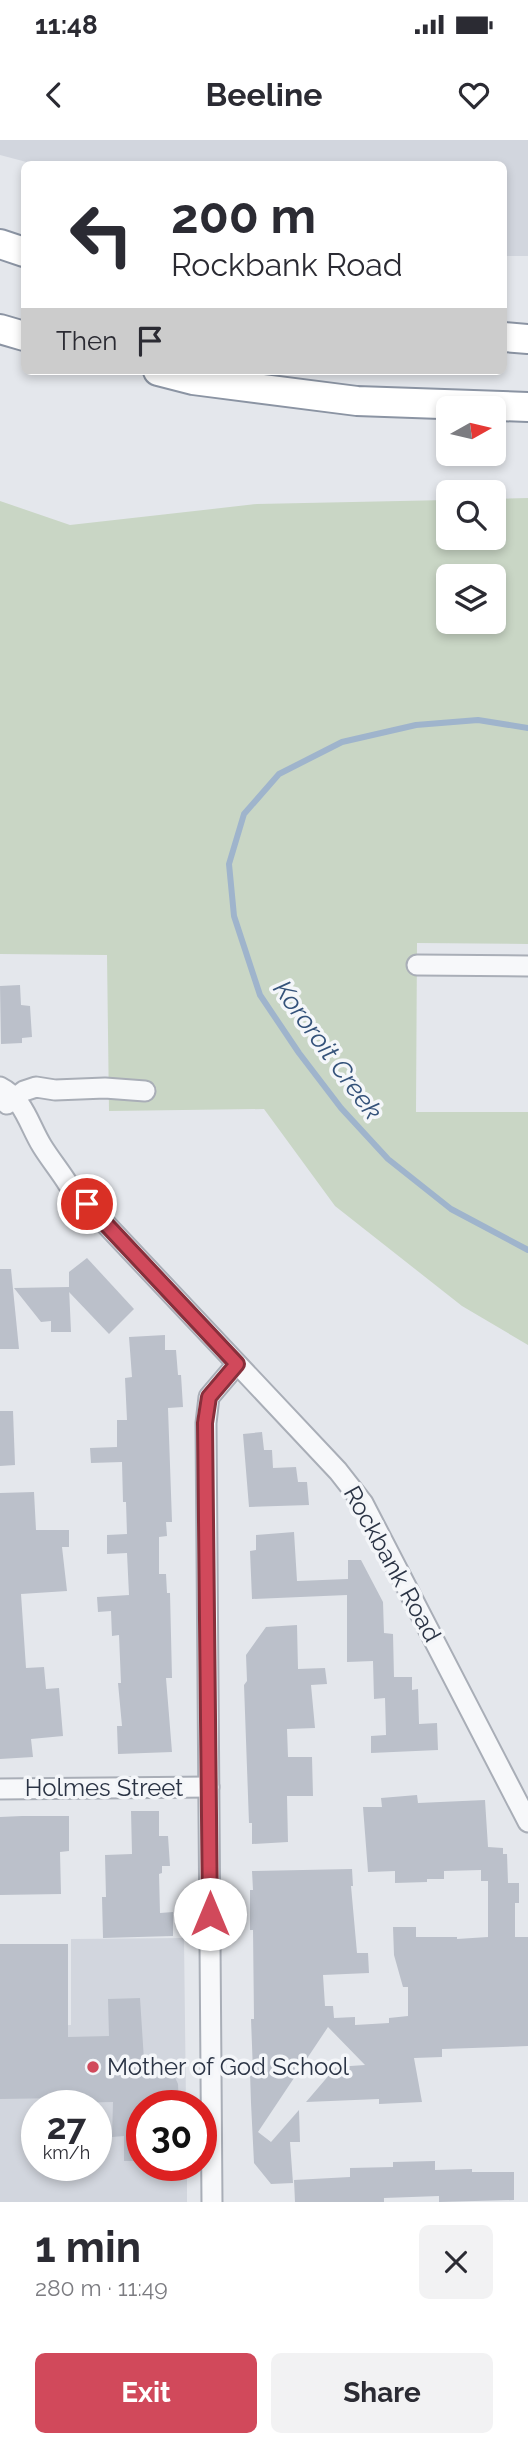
<!DOCTYPE html>
<meta charset="utf-8">
<style>
:root{--surface:#fff;--page:#f2f2f3;--text:#2b2b33;--muted:#7c7c81;--accent:#d1495b}
body{margin:0;font-family:Raleway,sans-serif;background:var(--page);color:var(--text);height:100vh;display:flex;flex-direction:column;font-size:26px;white-space:nowrap}
*{box-sizing:border-box;margin:0}
p{font-size:23px;color:var(--muted)}
.icon{flex:none;width:38px;height:38px;fill:none;stroke:currentColor;stroke-width:2;stroke-linecap:round;stroke-linejoin:round}
.map{position:relative;height:2062px;overflow:hidden}
.details{display:flex;flex-direction:column;background:var(--surface);flex:1}
.details>*{flex:none}
.guide{position:absolute;left:21px;top:21px;width:486px;height:214px;border-radius:10px;box-shadow:0 4px 10px #0003;background:#fff;color:var(--text);overflow:hidden}
.needle{width:46px;rotate:82deg}
.fabs{position:absolute;left:436px;top:256px;display:grid;gap:14px}
.fabs a{display:grid;place-items:center;width:70px;height:70px;border-radius:10px;background:var(--surface);box-shadow:0 4px 10px #0003;font-size:35px}
.speed{position:absolute;left:21px;top:1950px;display:flex;gap:14px;font-size:35px;font-weight:700;text-align:center}
.speed>*{display:grid;place-content:center;width:91px;height:91px;border-radius:50%;background:var(--surface);box-shadow:0 4px 10px #0003;line-height:1}
.speed small{font-size:18px;font-weight:400}
.speed .limit{border:10px solid #d22;background:#fff;color:#111}
.pin{position:absolute;display:grid;place-items:center;width:60px;height:60px;color:#fff;margin:-30px;border:4px solid #fff;border-radius:50%;box-shadow:0 2px 7px #0007}
.me{position:absolute;width:77px;margin:-38px;rotate:0deg;stroke-linejoin:round;filter:drop-shadow(0 0 5px #0008)}
.turn{display:flex;align-items:center;gap:24px;height:147px;padding:0 35px;font-size:32px}
.turn .icon{width:91px;height:91px;stroke-width:2.5}
.turn b{display:block;font-size:49px;line-height:60px}
.then{display:flex;align-items:center;height:66px;padding:0 35px;background:#0003;gap:14px;font-size:26px}
.round{display:grid;place-items:center;flex:none;width:74px;height:74px;border-radius:10px;background:var(--page)}
.overview{display:flex;align-items:center;justify-content:space-between;height:119px;padding:0 35px}
h1{font-size:42px;font-weight:700;line-height:52px}
.button{display:flex;gap:14px;margin-top:auto;padding:14px 35px}
.button a{flex:1;height:80px;border-radius:10px;background:var(--accent);color:#fff;font-size:28px;font-weight:700;line-height:80px;text-align:center}
.button a+a{background:var(--page);color:var(--text)}
.status{display:flex;justify-content:space-between;align-items:center;height:49px;padding:0 35px;background:var(--surface);direction:ltr}
.status svg{height:19px;fill:currentColor}
header{display:flex;justify-content:space-between;align-items:center;height:91px;padding:0 35px;background:var(--surface);font-size:32px;font-weight:700}
.map>svg:first-child{display:block}
</style>
<div class="status"><b>11:48</b><svg viewBox="0 0 49 12"><path d="M0 12V9h3v3zM5 12V6h3v6zM10 12V3h3v9zM15 12V0h3v12zM26 1h20v11H26zM47 4h2v5h-2z"/></svg></div>
<header><svg class="icon" aria-label="back" viewBox="0 0 24 24"><path d="M15 5l-7 7 7 7"/></svg>Beeline<svg class="icon" aria-label="heart" viewBox="0 0 24 24"><path d="M12 20l-8-8c-3-5 5-10 8-4 3-6 11-1 8 4z"/></svg></header>
<div class="map">
<svg width="528" height="2062" viewBox="0 0 528 2062">
<rect width="100%" height="100%" fill="#e4e7ec"/>
<g fill="#d2d6de" fill-rule="evenodd">
<path d="M 0,0 L 528,0 L 528,116 L 504,116 L 504,24 L 34,24 L 0,15 Z"/>
<path d="M 184,1798 L 186,1965 L 142,1965 L 142,2025 L 187,2025 L 187,2062 L 0,2062 L 0,1888 L 71,1885 L 71,1799 ZM 37,1965 L 96,1965 L 96,2025 L 37,2025 Z"/>
</g>
<path fill="#c9d6c5" fill-rule="evenodd" d="M 528,358 L 528,804 L 417,803 L 416,972 L 528,972 L 528,1205 L 462,1166 L 335,1066 L 264,969 L 109,971 L 107,815 L 0,814 L 0,361 L 70,385 L 257,364 L 448,360 L 448,397 L 494,397 L 494,359 ZM 448,436 L 494,436 L 494,481 L 448,481 Z"/>
<g fill="none" stroke-linecap="round" stroke-linejoin="round">
<path stroke="#9fb4cc" stroke-width="6" d="M 528,588 L 478,580 L 416,585 L 342,602 L 279,634 L 244,674 L 229,724 L 234,776 L 260,855 L 299,913 L 341,968 L 388,1019 L 451,1069 L 528,1110"/>
</g>
<g fill="#bbc0ca">
<path d="M 20,845 L 21,865 L 30,866 L 32,897 L 22,898 L 22,903 L 1,904 L 0,846 Z"/>
<path d="M 87,1118 L 134,1169 L 109,1194 L 69,1152 L 69,1132 Z"/>
<path d="M 0,1129 L 11,1129 L 19,1209 L 0,1209 Z"/>
<path d="M 69,1147 L 71,1192 L 51,1192 L 51,1181 L 41,1182 L 14,1148 Z"/>
<path d="M 165,1195 L 165,1210 L 176,1210 L 178,1235 L 181,1235 L 183,1267 L 168,1268 L 172,1382 L 166,1382 L 167,1396 L 159,1397 L 159,1434 L 166,1434 L 167,1453 L 170,1453 L 172,1538 L 166,1538 L 172,1612 L 118,1614 L 117,1586 L 122,1586 L 118,1543 L 121,1543 L 119,1495 L 112,1496 L 111,1471 L 98,1472 L 97,1457 L 129,1455 L 127,1413 L 107,1414 L 107,1395 L 127,1394 L 126,1362 L 123,1362 L 122,1322 L 91,1323 L 90,1308 L 117,1307 L 117,1280 L 127,1280 L 125,1238 L 132,1237 L 129,1197 Z"/>
<path d="M 0,1271 L 13,1271 L 15,1325 L 0,1326 Z"/>
<path d="M 262,1292 L 264,1310 L 272,1310 L 273,1328 L 296,1327 L 298,1342 L 307,1342 L 309,1365 L 249,1367 L 243,1294 Z"/>
<path d="M 34,1352 L 36,1390 L 69,1390 L 69,1407 L 62,1407 L 67,1451 L 21,1454 L 26,1528 L 44,1527 L 46,1549 L 59,1548 L 63,1596 L 31,1599 L 33,1617 L 0,1619 L 0,1353 Z"/>
<path d="M 294,1392 L 297,1441 L 348,1439 L 348,1420 L 361,1420 L 383,1462 L 384,1493 L 393,1494 L 394,1537 L 412,1537 L 412,1550 L 418,1549 L 419,1584 L 437,1583 L 438,1610 L 371,1613 L 371,1596 L 386,1595 L 385,1558 L 374,1559 L 373,1521 L 347,1522 L 347,1455 L 252,1459 L 250,1411 L 256,1410 L 256,1395 Z"/>
<path d="M 297,1485 L 298,1529 L 325,1528 L 327,1544 L 311,1545 L 315,1588 L 287,1589 L 288,1617 L 312,1617 L 313,1656 L 287,1656 L 288,1702 L 252,1704 L 252,1683 L 249,1683 L 244,1545 L 247,1541 L 246,1515 L 266,1487 Z"/>
<path d="M 417,1655 L 418,1663 L 485,1660 L 488,1707 L 503,1708 L 503,1714 L 507,1714 L 508,1743 L 519,1743 L 519,1763 L 515,1763 L 515,1797 L 528,1797 L 528,1906 L 442,1909 L 442,1917 L 414,1918 L 422,1962 L 379,1964 L 379,1959 L 306,1962 L 336,1927 L 365,1925 L 328,1887 L 258,1992 L 271,2002 L 299,1970 L 300,2002 L 290,2002 L 293,2043 L 271,2044 L 254,2023 L 251,1963 L 250,1932 L 253,1932 L 251,1879 L 254,1879 L 253,1790 L 250,1790 L 250,1750 L 253,1750 L 252,1731 L 352,1729 L 353,1746 L 351,1746 L 357,1813 L 368,1813 L 369,1833 L 323,1835 L 325,1866 L 333,1866 L 334,1878 L 355,1877 L 355,1885 L 389,1883 L 389,1878 L 408,1876 L 408,1847 L 403,1847 L 394,1815 L 393,1787 L 416,1787 L 416,1797 L 457,1797 L 457,1799 L 488,1797 L 488,1741 L 481,1741 L 481,1730 L 444,1731 L 444,1739 L 427,1739 L 427,1742 L 395,1743 L 395,1731 L 368,1732 L 363,1667 L 382,1667 L 381,1658 Z"/>
<path d="M 131,1671 L 159,1671 L 159,1696 L 168,1696 L 170,1726 L 162,1726 L 162,1733 L 159,1734 L 160,1773 L 173,1772 L 173,1796 L 103,1798 L 102,1757 L 106,1757 L 105,1715 L 132,1714 Z"/>
<path d="M 22,1676 L 69,1676 L 69,1711 L 60,1712 L 61,1754 L 0,1755 L 0,1677 Z"/>
<path d="M 0,1804 L 68,1804 L 68,1897 L 109,1896 L 108,1859 L 140,1858 L 144,1920 L 160,1924 L 174,1935 L 178,1944 L 179,1965 L 142,1965 L 142,2021 L 124,2021 L 124,1996 L 112,1997 L 113,1962 L 63,1963 L 64,1958 L 0,1959 Z"/>
<path d="M 435,2021 L 435,2030 L 472,2029 L 472,2032 L 514,2032 L 514,2060 L 439,2062 L 439,2056 L 384,2058 L 384,2062 L 295,2062 L 294,2040 L 350,2037 L 350,2028 L 393,2027 L 393,2022 Z"/>
</g>
<g fill="none" stroke-linecap="round" stroke-linejoin="round">
<defs>
<g id="minor">
<path d="M 417,825 L 528,826"/>
<path d="M 0,947 C 24,959 29,985 42,1006 C 50,1019 60,1031 68,1044 L 338,1331 L 363,1363 L 528,1682"/>
<path d="M 7,964 L 24,951 L 36,947 L 55,950 L 105,948 L 145,951"/>
<path d="M 0,1649 L 209,1647"/>
<path d="M 212,2062 L 206,1283 L 209,1257 L 237,1224"/>
</g>
<g id="highway">
<path d="M 0,104 L 24,112"/>
<path d="M 0,189 L 24,196"/>
<path d="M 504,197 L 528,199"/>
<path d="M 158,231 L 193,240 L 357,261 L 528,267"/>
</g>
</defs>
<use href="#minor" stroke="#a9aeb7" stroke-width="23"/>
<use href="#highway" stroke="#8b94a3" stroke-width="32"/>
<use href="#minor" stroke="#f7f8fa" stroke-width="19"/>
<use href="#highway" stroke="#fff" stroke-width="28"/>
</g>
<g fill="none" stroke-linecap="round" stroke-linejoin="round">
<defs>
<path id="route" d="M 87,1064 L 237,1224 L 209,1257 L 205,1283 L 210,1774"/>
</defs>
<use href="#route" stroke="#882f3b" stroke-width="18"/>
<use href="#route" stroke="#d1495b" stroke-width="12"/>
</g>
<circle fill="#d1495b" stroke="#f4f6f9" stroke-width="2.5" cx="93" cy="1927" r="7"/>
<g text-anchor="middle" stroke-width="7" stroke-linejoin="round" paint-order="stroke">
<g font-size="24" fill="#2b3445" stroke="#f4f6f9">
<text transform="translate(392 1424) rotate(61)" y="8">Rockbank Road</text>
<text x="104" y="1656">Holmes Street</text>
</g>
<g font-size="24" fill="#2b3445" stroke="#f4f6f9" text-anchor="start">
<text x="107" y="1935">Mother of God School</text>
</g>
<g font-size="26" font-style="italic" fill="#34527a" stroke="#f4f6f9">
<text transform="translate(328 910) rotate(54)" y="9">Kororoit Creek</text>
</g>
</g>
</svg>
<div class="fabs">
<a><svg class="needle" viewBox="-14 -14 28 28"><path d="M0-13l5 13h-10z" fill="#e53935"/><path d="M0 13l5-13h-10z" fill="#7c7c81"/></svg></a>
<a><svg class="icon" aria-label="search" viewBox="0 0 24 24"><circle cx="10" cy="10" r="6"/><path d="M15 15l6 6"/></svg></a>
<a><svg class="icon" aria-label="layers" viewBox="0 0 24 24"><path d="M12 4l9 5-9 5-9-5zM3 14l9 5 9-5"/></svg></a>
</div>
<div class="speed"><div>27<small>km/h</small></div><div class="limit">30</div></div>
<div class="pin" style="left:87px;top:1064px;background:#d93025"><svg class="icon" aria-label="arrive" viewBox="0 0 24 24"><path d="M6 21V4h12l-3 4 3 4H6"/></svg></div>
<svg class="me" style="left:210px;top:1774px" viewBox="-20 -20 40 40"><circle r="19" fill="#fff"/><path d="M0-13L10 11 0 6-10 11z" fill="#d1495b"/></svg>
<div class="guide">
<div class="turn"><svg class="icon" aria-label="left" viewBox="0 0 24 24"><path d="M17 20v-9H6M10 6l-5 5 5 5"/></svg><div><b>200 m</b>Rockbank Road</div></div>
<div class="then">Then<svg class="icon" aria-label="arrive" viewBox="0 0 24 24"><path d="M6 21V4h12l-3 4 3 4H6"/></svg></div>
</div>
</div>
<section class="details">
<div class="overview"><div><h1>1 min</h1><p>280 m · 11:49</p></div><a class="round"><svg class="icon" aria-label="close" viewBox="0 0 24 24"><path d="M6 6l12 12M18 6L6 18"/></svg></a></div>
<div class="button"><a>Exit</a><a>Share</a></div>
</section>
